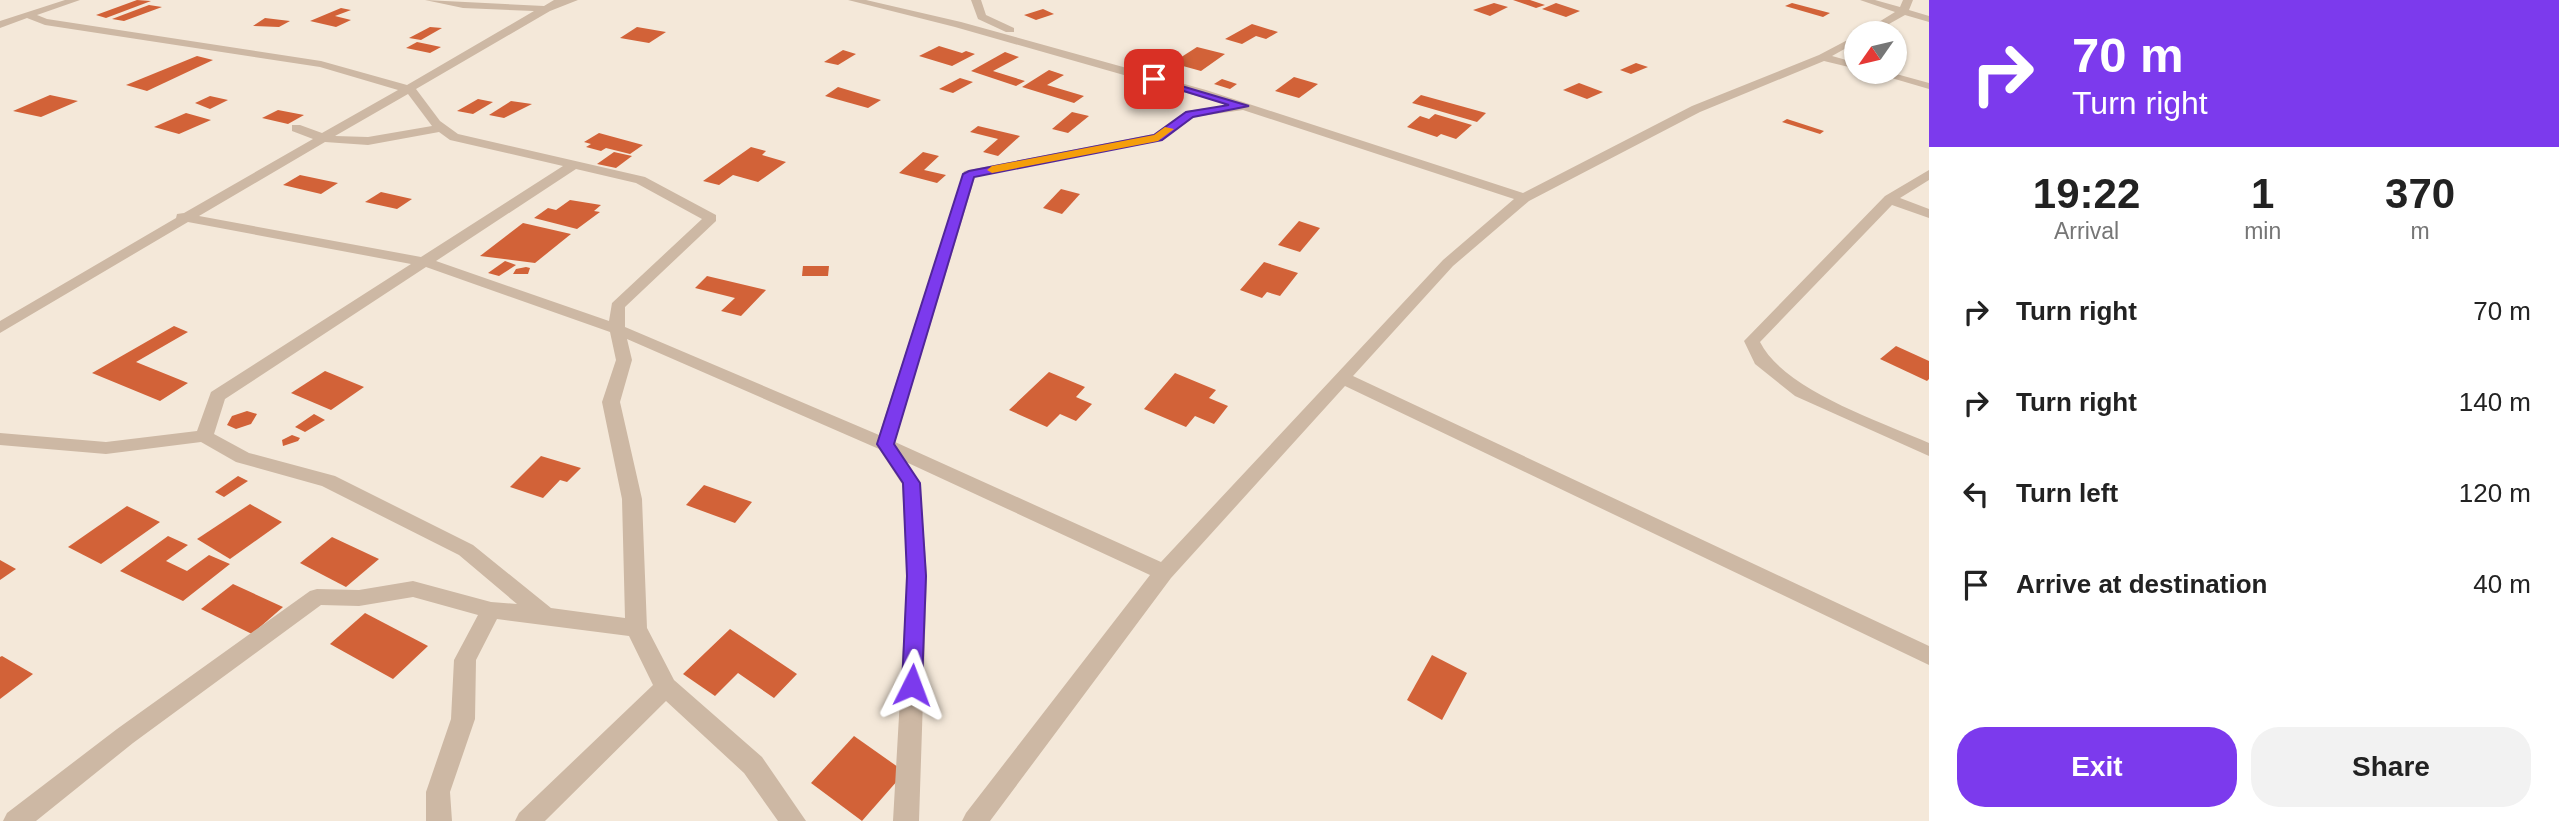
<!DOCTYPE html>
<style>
:root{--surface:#fff;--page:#f2f2f2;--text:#222;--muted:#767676;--accent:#7c3aed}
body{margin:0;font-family:Helvetica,sans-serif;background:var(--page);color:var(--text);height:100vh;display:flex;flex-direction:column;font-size:26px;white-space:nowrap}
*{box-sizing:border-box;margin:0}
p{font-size:23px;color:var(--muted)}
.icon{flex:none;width:38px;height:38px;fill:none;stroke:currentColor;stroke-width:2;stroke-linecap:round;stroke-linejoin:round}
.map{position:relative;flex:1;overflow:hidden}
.side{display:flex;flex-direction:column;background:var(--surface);width:630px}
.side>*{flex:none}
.top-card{background:#7c3aed;color:#fff;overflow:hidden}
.needle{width:46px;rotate:236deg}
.controls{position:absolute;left:1844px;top:21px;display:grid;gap:14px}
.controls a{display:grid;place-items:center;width:63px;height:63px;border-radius:50%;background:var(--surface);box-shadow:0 2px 5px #0004;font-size:35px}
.pin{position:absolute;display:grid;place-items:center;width:60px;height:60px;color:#fff;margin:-30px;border-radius:14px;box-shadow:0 4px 10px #0006}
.me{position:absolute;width:77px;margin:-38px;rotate:3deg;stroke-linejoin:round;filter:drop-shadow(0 0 5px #0008)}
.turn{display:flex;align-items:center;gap:24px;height:147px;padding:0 28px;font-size:32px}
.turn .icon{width:91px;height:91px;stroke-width:2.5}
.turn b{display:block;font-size:49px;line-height:60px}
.eta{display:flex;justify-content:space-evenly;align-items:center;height:119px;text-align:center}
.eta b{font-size:42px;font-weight:800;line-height:49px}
.action{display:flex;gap:14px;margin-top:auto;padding:14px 28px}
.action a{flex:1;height:80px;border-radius:28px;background:var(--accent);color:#fff;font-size:28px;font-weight:800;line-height:80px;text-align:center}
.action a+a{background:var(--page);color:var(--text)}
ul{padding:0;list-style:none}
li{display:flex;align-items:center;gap:21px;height:91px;padding:0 28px}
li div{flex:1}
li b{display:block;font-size:26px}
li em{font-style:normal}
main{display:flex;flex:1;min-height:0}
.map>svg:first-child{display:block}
</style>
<main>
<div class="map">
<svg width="1929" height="821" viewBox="0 0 1929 821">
<rect width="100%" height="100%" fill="#f4e8d9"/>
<g fill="#d26238">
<path d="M 137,0 L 151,1 L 106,18 L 96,15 Z"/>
<path d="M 1513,0 L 1530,0 L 1545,5 L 1536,8 Z"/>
<path d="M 1494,3 L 1508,7 L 1490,16 L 1473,10 Z"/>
<path d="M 1556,3 L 1580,11 L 1566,17 L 1542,9 Z"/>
<path d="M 1792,3 L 1830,13 L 1823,17 L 1785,6 Z"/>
<path d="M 149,5 L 162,7 L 124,21 L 112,19 Z"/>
<path d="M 341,8 L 351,10 L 335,16 L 351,20 L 336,27 L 310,21 Z"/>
<path d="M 1043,9 L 1054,14 L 1036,20 L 1024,15 Z"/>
<path d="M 265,18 L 290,21 L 279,27 L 253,26 Z"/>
<path d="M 1252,24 L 1278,32 L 1266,39 L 1256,36 L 1242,44 L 1225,39 Z"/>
<path d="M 430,27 L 442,28 L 421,40 L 409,38 Z"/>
<path d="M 637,27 L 666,32 L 649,43 L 620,38 Z"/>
<path d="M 417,42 L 441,47 L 430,53 L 406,48 Z"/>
<path d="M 939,46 L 962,53 L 966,51 L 975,54 L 952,66 L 919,56 Z"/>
<path d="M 1197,47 L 1225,54 L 1201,71 L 1172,63 Z"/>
<path d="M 843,50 L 856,54 L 838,65 L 824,62 Z"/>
<path d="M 1005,52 L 1019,57 L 993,71 L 1025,81 L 1016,86 L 971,71 Z"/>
<path d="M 197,56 L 213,60 L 147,91 L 126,85 Z"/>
<path d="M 1636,63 L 1648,67 L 1631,74 L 1620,70 Z"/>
<path d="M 1049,70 L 1064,75 L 1047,85 L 1084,96 L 1074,103 L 1022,87 Z"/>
<path d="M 1294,77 L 1318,84 L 1299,98 L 1275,91 Z"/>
<path d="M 960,78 L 973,82 L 953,93 L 939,89 Z"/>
<path d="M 1222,79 L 1237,84 L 1230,89 L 1214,84 Z"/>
<path d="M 1579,83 L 1603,92 L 1587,99 L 1563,90 Z"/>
<path d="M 838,87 L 881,100 L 868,108 L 825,96 Z"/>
<path d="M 50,95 L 78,101 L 41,117 L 13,111 Z"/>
<path d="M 1421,95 L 1486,113 L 1477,122 L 1412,103 Z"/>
<path d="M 210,96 L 228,100 L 210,109 L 195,103 Z"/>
<path d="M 478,99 L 493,102 L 473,114 L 457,111 Z"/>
<path d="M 511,101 L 532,104 L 504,118 L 489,115 Z"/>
<path d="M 278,110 L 304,115 L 288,124 L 262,118 Z"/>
<path d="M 1072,112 L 1089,116 L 1068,133 L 1052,129 Z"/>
<path d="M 186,113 L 211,120 L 179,134 L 154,127 Z"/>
<path d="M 1435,114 L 1472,125 L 1456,139 L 1441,134 L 1437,137 L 1407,127 L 1420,116 L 1429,119 Z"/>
<path d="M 1787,119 L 1824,131 L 1820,134 L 1782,122 Z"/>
<path d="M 978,126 L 1020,136 L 998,156 L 983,152 L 998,139 L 970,132 Z"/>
<path d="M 599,133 L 643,145 L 630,154 L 606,148 L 601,151 L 586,147 L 591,144 L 584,142 Z"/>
<path d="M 751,147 L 766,151 L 762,155 L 786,162 L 758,182 L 733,175 L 719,185 L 703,181 Z"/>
<path d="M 614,152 L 632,156 L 616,168 L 597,164 Z"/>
<path d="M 923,152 L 939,156 L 924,170 L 946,175 L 937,183 L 899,173 Z"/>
<path d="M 300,175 L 338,183 L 321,194 L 283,185 Z"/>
<path d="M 1061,189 L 1080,194 L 1062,214 L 1043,208 Z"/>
<path d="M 381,192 L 412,199 L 397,209 L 365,202 Z"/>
<path d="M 570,200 L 601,205 L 594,211 L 600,212 L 577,229 L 534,218 L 548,208 L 556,210 Z"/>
<path d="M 1299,221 L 1320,228 L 1300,252 L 1278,245 Z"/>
<path d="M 523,223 L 571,234 L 535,263 L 480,256 Z"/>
<path d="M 505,261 L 516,265 L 499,276 L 488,273 Z"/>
<path d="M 1264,262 L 1298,273 L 1280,296 L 1267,292 L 1262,298 L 1240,290 Z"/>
<path d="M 803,266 L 829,266 L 828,276 L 802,276 Z"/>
<path d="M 526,267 L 530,268 L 528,274 L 513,274 L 516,269 Z"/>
<path d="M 707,276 L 766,290 L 741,316 L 721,311 L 735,298 L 695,288 Z"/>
<path d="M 174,326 L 188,332 L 136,362 L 188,383 L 160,401 L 92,373 Z"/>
<path d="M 1896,346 L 1929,361 L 1929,379 L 1927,381 L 1880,359 Z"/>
<path d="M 325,371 L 364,387 L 331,410 L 291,393 Z"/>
<path d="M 1049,372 L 1085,387 L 1076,397 L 1092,404 L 1076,421 L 1060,414 L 1047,427 L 1009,410 Z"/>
<path d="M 1175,373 L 1216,390 L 1209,398 L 1228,406 L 1214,424 L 1195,416 L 1186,427 L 1144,409 Z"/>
<path d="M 247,411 L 257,414 L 251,424 L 236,429 L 227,425 L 232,416 Z"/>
<path d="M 314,414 L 325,420 L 305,432 L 295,427 Z"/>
<path d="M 292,435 L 300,438 L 298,441 L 283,446 L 282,440 Z"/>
<path d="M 541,456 L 581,468 L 567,482 L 560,480 L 543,498 L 510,487 Z"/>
<path d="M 238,476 L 248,481 L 224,497 L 215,492 Z"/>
<path d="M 704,485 L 752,502 L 735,523 L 686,505 Z"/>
<path d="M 250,504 L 282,522 L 230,559 L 197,539 Z"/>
<path d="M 127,506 L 160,522 L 101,564 L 68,547 Z"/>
<path d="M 168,536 L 188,545 L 166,561 L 187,571 L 209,555 L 230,564 L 183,601 L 120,571 Z"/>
<path d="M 332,537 L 379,559 L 346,587 L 300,563 Z"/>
<path d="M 0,560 L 16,569 L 0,580 Z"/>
<path d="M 233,584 L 283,607 L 252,634 L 201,609 Z"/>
<path d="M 365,613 L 428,646 L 393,679 L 330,644 Z"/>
<path d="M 730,629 L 797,674 L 774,698 L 738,673 L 715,696 L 683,674 Z"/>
<path d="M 1432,655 L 1467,673 L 1442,720 L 1407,700 Z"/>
<path d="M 2,656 L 33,674 L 0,699 L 0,657 Z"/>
<path d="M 854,736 L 905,772 L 862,821 L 811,783 Z"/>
</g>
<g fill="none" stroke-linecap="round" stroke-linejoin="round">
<g fill="#cdb8a4" fill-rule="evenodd">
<path d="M 65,0 L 80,0 L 37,15 L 47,19 L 321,61 L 407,85 L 534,11 L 463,8 L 425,0 L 544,6 L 554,0 L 578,0 L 550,11 L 416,89 L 440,121 L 458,134 L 645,177 L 716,215 L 716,221 L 625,307 L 625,327 L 879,435 L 964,171 L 1154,134 L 1186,111 L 1229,105 L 955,27 L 848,0 L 866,0 L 961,22 L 1206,90 L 1523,193 L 1692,106 L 1819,55 L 1857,35 L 1857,42 L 1832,56 L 1857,63 L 1857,69 L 1824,61 L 1700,112 L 1529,201 L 1453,266 L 1353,376 L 1929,646 L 1929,665 L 1345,386 L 1171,578 L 990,821 L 962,821 L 966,813 L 1150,575 L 906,462 L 920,483 L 927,576 L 919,821 L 893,821 L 907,576 L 902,484 L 879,449 L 627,339 L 632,360 L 620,402 L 642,499 L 647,628 L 674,680 L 762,757 L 806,821 L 778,821 L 744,773 L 666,701 L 545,821 L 515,821 L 519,813 L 653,685 L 629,636 L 497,619 L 476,660 L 475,719 L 450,792 L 452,821 L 426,821 L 426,792 L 451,719 L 454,660 L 478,615 L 413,597 L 359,606 L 321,605 L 133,743 L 36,821 L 3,821 L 7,813 L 117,729 L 310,591 L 317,589 L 359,590 L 413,581 L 491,602 L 517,604 L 459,555 L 322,486 L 236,462 L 201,442 L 106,454 L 0,445 L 0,433 L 106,442 L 197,431 L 211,392 L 411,264 L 188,222 L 0,333 L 0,321 L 176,218 L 177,214 L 184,213 L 313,139 L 292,131 L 292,125 L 300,125 L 322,133 L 398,90 L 320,67 L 45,25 L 27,18 L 0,28 L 0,21 ZM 408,94 L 432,126 L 368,137 L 335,136 ZM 1243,110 L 1514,199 L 1443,260 L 1161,562 L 895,442 L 975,177 L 1162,140 L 1194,117 ZM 439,132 L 450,140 L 563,166 L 421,257 L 199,216 L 325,142 L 368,145 ZM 576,169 L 636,183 L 702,219 L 612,303 L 609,321 L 436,261 ZM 426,267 L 610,332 L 616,360 L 602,402 L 622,499 L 625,618 L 551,608 L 473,545 L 335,476 L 249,453 L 214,434 L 225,399 Z"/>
<path d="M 971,0 L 981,0 L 986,15 L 1014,28 L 1014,32 L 1006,32 L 978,19 Z"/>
<path d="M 1860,0 L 1875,0 L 1900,7 L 1903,0 L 1913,0 L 1909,10 L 1929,16 L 1929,22 L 1905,15 L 1873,33 L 1861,33 L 1895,12 Z"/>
<path d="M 1871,72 L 1889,72 L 1929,83 L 1929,89 Z"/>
<path d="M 1929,170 L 1929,180 L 1900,198 L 1929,209 L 1929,218 L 1892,205 L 1760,342 C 1784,390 1880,421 1929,443 L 1929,456 L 1795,396 L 1755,364 L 1744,341 L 1885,196 Z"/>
</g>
</g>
<path fill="#7c3aed" stroke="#51269a" stroke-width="2" d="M 1151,77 L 1249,106 L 1193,117 L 1162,140 L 974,177 L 894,444 L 920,483 L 926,576 L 922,685 L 919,691 L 912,694 L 905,691 L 902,685 L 907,576 L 903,483 L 877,444 L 963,174 L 969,171 L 1154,135 L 1186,112 L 1229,105 L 1151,81 Z"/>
<path fill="#f59e0b" d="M 1165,127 L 1174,129 L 1158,141 L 992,173 L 987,170 L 992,166 L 1154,135 Z"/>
</svg>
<div class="controls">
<a><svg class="needle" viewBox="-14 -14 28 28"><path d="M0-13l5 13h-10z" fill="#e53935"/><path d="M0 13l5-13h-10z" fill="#767676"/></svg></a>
</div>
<div class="pin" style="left:1154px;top:79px;background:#d93025"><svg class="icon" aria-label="arrive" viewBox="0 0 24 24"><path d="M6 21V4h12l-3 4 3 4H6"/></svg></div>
<svg class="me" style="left:912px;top:685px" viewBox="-20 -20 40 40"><path d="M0-17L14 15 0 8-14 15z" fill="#7c3aed" stroke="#fff" stroke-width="4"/></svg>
</div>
<section class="side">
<div class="top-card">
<div class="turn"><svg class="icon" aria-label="right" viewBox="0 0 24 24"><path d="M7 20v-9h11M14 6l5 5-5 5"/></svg><div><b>70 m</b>Turn right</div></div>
</div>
<div class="eta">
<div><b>19:22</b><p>Arrival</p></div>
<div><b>1</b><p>min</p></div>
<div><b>370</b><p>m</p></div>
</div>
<ul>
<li><svg class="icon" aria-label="right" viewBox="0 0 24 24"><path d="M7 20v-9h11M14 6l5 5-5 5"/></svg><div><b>Turn right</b></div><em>70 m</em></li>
<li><svg class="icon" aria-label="right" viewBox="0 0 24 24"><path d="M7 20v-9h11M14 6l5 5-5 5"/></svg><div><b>Turn right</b></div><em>140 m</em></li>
<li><svg class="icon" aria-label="left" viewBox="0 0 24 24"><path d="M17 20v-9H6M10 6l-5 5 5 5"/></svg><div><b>Turn left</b></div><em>120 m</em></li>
<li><svg class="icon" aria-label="arrive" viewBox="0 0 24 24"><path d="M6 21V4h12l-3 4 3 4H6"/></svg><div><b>Arrive at destination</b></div><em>40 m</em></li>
</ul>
<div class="action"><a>Exit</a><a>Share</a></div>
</section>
</main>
